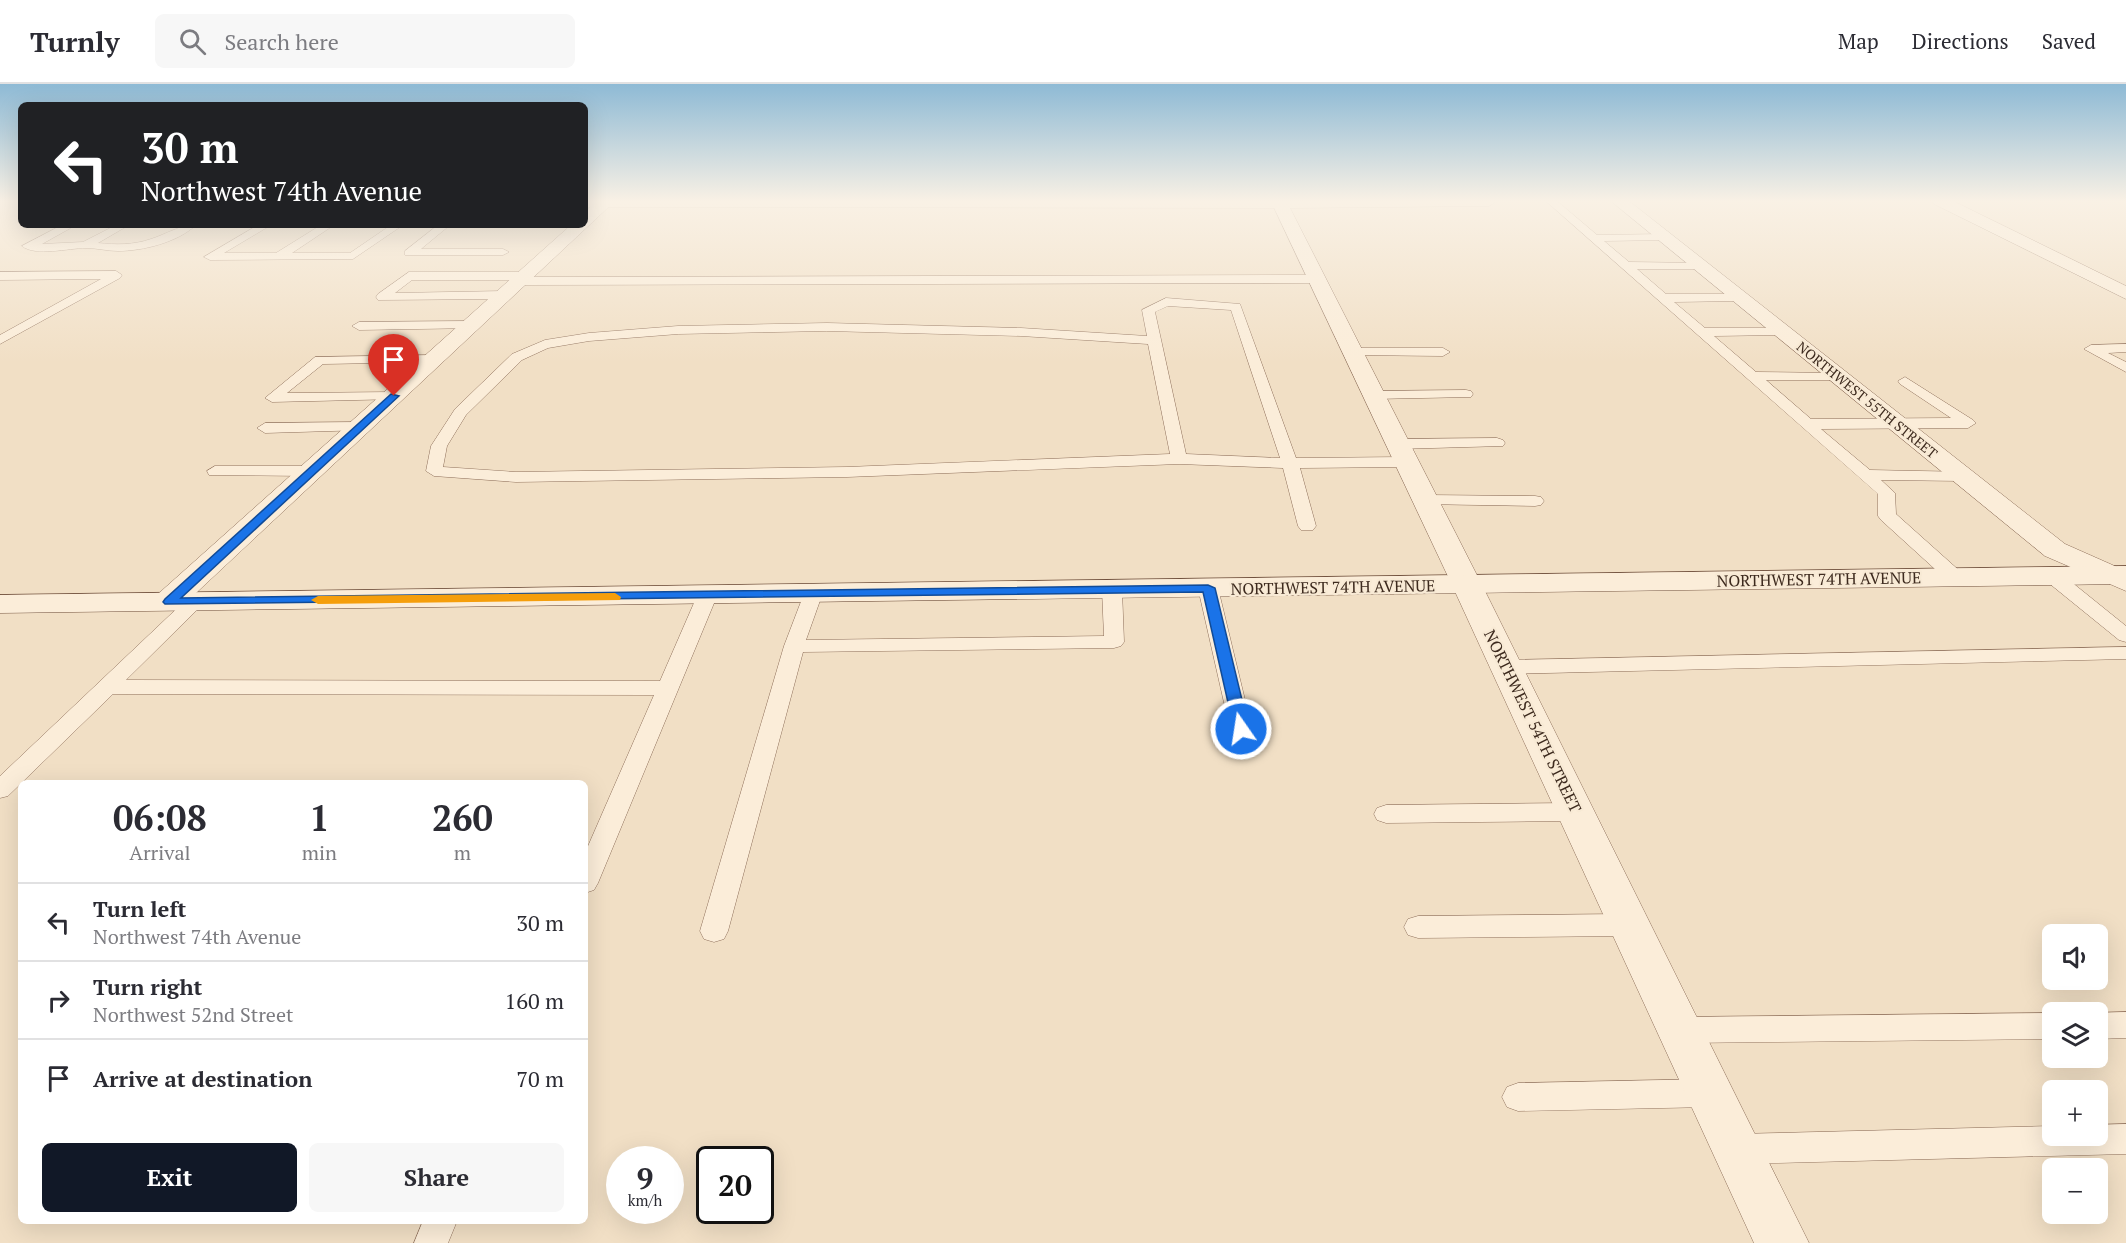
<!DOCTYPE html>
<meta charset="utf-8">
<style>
:root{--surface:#fff;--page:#f7f7f7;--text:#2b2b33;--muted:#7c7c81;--line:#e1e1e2;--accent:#111827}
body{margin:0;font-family:"PT Serif",serif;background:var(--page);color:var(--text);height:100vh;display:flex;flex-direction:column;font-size:22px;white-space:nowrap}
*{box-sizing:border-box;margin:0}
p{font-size:20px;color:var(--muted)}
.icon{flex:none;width:33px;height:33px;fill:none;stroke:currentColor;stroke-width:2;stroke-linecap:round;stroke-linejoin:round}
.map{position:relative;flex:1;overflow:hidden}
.details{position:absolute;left:18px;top:696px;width:570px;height:444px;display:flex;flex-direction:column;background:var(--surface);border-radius:9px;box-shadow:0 6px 24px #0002}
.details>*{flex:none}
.banner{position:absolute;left:18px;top:18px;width:570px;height:126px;border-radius:9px;box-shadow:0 6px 24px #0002;background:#202124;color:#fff;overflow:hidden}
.fabs{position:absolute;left:2042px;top:840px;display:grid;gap:12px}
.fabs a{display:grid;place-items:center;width:66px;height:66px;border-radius:9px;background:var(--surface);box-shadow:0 6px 24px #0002;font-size:30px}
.speed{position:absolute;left:606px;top:1062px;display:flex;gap:12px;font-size:30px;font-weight:700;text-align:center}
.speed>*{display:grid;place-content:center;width:78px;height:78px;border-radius:50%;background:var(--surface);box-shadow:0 6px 24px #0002;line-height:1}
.speed small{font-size:15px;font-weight:400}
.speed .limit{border:3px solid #111;border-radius:9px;background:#fff;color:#111}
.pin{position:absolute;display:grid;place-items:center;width:51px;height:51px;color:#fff;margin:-62px -26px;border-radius:50% 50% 50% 0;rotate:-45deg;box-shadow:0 0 6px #0007}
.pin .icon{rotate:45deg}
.me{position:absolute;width:66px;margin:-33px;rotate:347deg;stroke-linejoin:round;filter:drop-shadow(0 0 4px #0008)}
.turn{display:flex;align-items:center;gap:21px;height:126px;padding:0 24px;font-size:27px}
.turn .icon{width:78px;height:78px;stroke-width:2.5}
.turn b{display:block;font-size:42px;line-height:51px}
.eta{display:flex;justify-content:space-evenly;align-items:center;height:102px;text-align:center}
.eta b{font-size:36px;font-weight:800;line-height:42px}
.primary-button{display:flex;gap:12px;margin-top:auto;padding:12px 24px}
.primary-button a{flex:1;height:69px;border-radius:9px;background:var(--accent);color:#fff;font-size:24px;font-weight:800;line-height:69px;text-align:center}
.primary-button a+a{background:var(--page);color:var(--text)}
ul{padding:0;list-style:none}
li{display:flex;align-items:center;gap:18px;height:78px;padding:0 24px;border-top:2px solid var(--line)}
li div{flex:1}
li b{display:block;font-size:22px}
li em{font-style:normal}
header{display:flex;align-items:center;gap:36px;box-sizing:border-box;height:84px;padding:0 30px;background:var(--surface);border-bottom:2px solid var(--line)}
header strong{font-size:28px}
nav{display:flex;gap:33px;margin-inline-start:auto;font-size:21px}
.search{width:420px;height:54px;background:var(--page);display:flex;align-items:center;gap:15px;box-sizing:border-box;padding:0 21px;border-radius:9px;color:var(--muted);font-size:22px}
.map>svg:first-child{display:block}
</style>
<header>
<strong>Turnly</strong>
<div class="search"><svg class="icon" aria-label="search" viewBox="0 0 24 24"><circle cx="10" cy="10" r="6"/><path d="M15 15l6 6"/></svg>Search here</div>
<nav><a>Map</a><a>Directions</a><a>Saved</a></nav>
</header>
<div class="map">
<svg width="2126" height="1159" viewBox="0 0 2126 1159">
<rect width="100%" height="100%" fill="#f1dfc5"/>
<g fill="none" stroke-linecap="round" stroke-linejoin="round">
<defs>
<g id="lane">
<path d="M 585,117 L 1281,118 L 1286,121 L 1281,124 L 585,123 Z"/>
<path d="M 1546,117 L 1557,117 L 1597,151 L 1664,150 L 1670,153 L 1664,156 L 1604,157 L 1629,178 L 1703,179 L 1703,183 L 1699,185 L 1637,185 L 1666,210 L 1743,210 L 1745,213 L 1739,217 L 1674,218 L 1705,244 L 1786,244 L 1788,247 L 1781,251 L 1714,252 L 1756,288 L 1843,289 L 1845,292 L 1843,295 L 1838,296 L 1766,296 L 1811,335 L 1951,334 L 1900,300 L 1898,297 L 1905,293 L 1973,336 L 1976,339 L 1968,344 L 1821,345 L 1870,386 L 1969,388 L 1971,392 L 1969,396 L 1963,397 L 1881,396 L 1895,409 L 1896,430 L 1962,489 L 1964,493 L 1962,497 L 1948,497 L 1881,436 L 1878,432 L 1878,410 Z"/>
<path d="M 62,141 L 76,141 L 42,160 L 83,158 L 116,141 L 129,141 L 98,159 C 116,161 134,161 151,155 C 167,150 179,141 196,141 C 178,158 143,167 118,167 C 107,167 97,164 86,164 C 69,164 35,173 22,162 Z"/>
<path d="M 258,141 L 271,141 L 224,169 L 276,169 L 321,141 L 334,141 L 292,169 L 350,169 L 391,141 L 403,141 L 353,175 L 210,176 L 204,173 Z"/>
<path d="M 438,141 L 450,141 L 421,165 L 503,165 L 509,168 L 503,171 L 405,171 L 405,167 Z"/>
<path d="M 116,187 L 122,191 L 120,194 L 0,260 L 0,251 L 101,195 L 0,196 L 0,188 Z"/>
<path d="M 409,188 L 525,188 L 529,189 L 530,193 L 1317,191 L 1323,195 L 1317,199 L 520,201 L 516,200 L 515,196 L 412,196 L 395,209 L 504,207 L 510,211 L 504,215 L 378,216 L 376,213 L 378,210 Z"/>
<path d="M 1166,214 L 1240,220 L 1296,374 L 1405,373 L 1413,378 L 1405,383 L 1300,384 L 1316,442 L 1313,446 L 1301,446 L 1298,442 L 1283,384 L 1179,380 L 847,393 L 516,398 L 434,392 L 426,387 L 431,362 L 455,325 L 512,270 L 545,256 L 589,249 L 678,242 L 827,239 L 1021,244 L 1147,252 L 1142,226 ZM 1168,222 L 1231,226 L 1280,374 L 1186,370 L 1155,228 ZM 827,247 L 1021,252 L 1148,260 L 1170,370 L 847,383 L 516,388 L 443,383 L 447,362 L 466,331 L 522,276 L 548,264 L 589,257 L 678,250 Z"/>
<path d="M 472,237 L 479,241 L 477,244 L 359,246 L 352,242 L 359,238 Z"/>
<path d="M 2126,260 L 2126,268 L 2108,269 L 2126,278 L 2126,288 L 2084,265 L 2091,261 Z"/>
<path d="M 1352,264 L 1443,264 L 1450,268 L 1443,272 L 1347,271 L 1345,268 L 1347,265 Z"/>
<path d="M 435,271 L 442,275 L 440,278 L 323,280 L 287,309 L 394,308 L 399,309 L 401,312 L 399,315 L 272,318 L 265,314 L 315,273 Z"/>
<path d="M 1466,306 L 1471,307 L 1473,310 L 1471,313 L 1373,315 L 1366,311 L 1373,307 Z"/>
<path d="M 360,338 L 365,340 L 368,343 L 365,346 L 265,349 L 257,344 L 265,339 Z"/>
<path d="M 1497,354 L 1503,356 L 1505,359 L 1503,362 L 1397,365 L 1389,360 L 1397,355 Z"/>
<path d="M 215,382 L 311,382 L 319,387 L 311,392 L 209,391 L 207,387 Z"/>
<path d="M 1425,411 L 1535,412 L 1541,413 L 1544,417 L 1541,421 L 1535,422 L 1419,420 L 1416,416 L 1419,412 Z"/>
<path d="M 2052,486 L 2059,488 L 2126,542 L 2126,558 L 2119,556 L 2045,496 L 2043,492 L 2045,488 Z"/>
<path d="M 1208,498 L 1215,500 L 1218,504 L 1252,645 L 1249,650 L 1241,652 L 1233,650 L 1230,645 L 1198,504 L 1201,500 Z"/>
<path d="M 1112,500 L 1119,502 L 1122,506 L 1124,558 L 1121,562 L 1114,564 L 803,568 L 728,847 L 724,855 L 714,858 L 704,855 L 700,847 L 784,562 L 805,507 L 819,507 L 822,511 L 806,556 L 1104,552 L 1102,506 L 1105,502 Z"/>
<path d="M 707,506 L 714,508 L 717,512 L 598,799 L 594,806 L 585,809 L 585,769 L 654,611 L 113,610 L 8,712 L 0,714 L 0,692 L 189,513 L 203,513 L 206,517 L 126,596 L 660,597 L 697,512 L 700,508 Z"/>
<path d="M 2126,563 L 2126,575 L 1507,590 L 1500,588 L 1496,583 L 1500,578 L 1507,576 Z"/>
<path d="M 1576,719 L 1585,722 L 1588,728 L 1585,734 L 1576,737 L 1386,739 L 1377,736 L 1374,730 L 1377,724 L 1386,721 Z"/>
<path d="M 1629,830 L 1639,833 L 1643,841 L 1639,849 L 1629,852 L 1418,854 L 1408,851 L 1404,843 L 1408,835 L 1418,832 Z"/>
<path d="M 2126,928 L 2126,954 L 2097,955 L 2097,929 Z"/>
<path d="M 2052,929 L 2052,955 L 1680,959 L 1670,955 L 1665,946 L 1670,937 L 1680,933 Z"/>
<path d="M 1710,995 L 1721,999 L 1726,1009 L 1721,1019 L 1710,1023 L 1518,1027 L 1507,1023 L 1502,1013 L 1507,1003 L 1518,999 Z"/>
<path d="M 2126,1040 L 2126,1070 L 1737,1080 L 1726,1076 L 1721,1065 L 1726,1054 L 1737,1050 L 2052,1042 L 2052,1052 L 2097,1052 L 2097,1041 Z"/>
<path d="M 423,1137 L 457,1137 L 448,1159 L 414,1159 Z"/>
</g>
<g id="street">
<path d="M 597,117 L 615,117 L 180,524 L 169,526 L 158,524 L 154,517 L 158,510 L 571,141 L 585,141 L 585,128 Z"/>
<path d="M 1271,117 L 1497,117 L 1489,122 L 1290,124 L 1482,501 L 1809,1159 L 1754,1159 L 1452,501 Z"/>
<path d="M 1611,117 L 1629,117 L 2065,460 L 2126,487 L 2126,507 L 2045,472 Z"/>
<path d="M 1932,117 L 1953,117 L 2126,202 L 2126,215 L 1934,120 Z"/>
</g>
<path id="secondary" d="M 2126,482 L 2126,500 L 0,529 L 0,511 Z"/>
</defs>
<use href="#lane" stroke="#8e6f5a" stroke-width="1"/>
<use href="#street" stroke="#8e6f5a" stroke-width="1"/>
<use href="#secondary" stroke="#70503d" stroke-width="1"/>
<use href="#lane" fill="#fbedd9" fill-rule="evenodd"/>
<use href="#street" fill="#fbedd9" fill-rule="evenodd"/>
<use href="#secondary" fill="#fbedd9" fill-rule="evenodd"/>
</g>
<linearGradient id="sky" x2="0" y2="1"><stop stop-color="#8ebad5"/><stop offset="0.42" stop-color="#f9f1e5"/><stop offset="1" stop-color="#f9f1e5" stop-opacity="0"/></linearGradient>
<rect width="2126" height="279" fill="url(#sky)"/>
<path fill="#1a73e8" stroke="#114b97" stroke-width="1.5" d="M 391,310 L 399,312 L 181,514 L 1208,501 L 1215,504 L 1249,645 L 1241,650 L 1234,645 L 1203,508 L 165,520 L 163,518 L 165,515 Z"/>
<path fill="#f59e0b" d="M 615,509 L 621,513 L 620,516 L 318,520 L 311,516 L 318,512 Z"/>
<g text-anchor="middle" stroke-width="4.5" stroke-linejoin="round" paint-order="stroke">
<g font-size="14" fill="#3d2a1e" stroke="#f8ead5">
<text transform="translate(1867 316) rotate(39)" y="5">NORTHWEST 55TH STREET</text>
</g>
<g font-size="16" fill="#3d2a1e" stroke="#f8ead5">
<text transform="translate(1819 495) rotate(-1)" y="6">NORTHWEST 74TH AVENUE</text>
<text transform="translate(1333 503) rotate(-1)" y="6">NORTHWEST 74TH AVENUE</text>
<text transform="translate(1533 637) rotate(64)" y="6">NORTHWEST 54TH STREET</text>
</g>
</g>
</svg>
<div class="fabs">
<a><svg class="icon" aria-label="sound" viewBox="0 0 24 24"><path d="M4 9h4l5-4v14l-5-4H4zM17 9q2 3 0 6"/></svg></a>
<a><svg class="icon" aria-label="layers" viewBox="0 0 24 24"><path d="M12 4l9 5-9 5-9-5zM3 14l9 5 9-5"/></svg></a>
<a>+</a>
<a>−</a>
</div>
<div class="speed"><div>9<small>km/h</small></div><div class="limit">20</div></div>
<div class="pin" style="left:394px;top:312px;background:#d93025"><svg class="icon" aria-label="arrive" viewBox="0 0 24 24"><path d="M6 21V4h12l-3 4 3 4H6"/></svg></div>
<svg class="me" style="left:1241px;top:645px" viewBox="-20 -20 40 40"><circle r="17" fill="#1a73e8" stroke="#fff" stroke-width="3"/><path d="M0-11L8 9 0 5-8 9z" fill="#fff"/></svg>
<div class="banner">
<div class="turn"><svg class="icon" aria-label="left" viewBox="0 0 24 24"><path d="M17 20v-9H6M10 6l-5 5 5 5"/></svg><div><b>30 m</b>Northwest 74th Avenue</div></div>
</div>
<section class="details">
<div class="eta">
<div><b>06:08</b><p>Arrival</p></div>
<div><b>1</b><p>min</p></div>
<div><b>260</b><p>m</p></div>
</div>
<ul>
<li><svg class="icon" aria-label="left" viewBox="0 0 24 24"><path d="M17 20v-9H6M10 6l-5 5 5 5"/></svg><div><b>Turn left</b><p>Northwest 74th Avenue</p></div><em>30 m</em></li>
<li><svg class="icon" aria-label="right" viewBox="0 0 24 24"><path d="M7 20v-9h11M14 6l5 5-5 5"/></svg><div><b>Turn right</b><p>Northwest 52nd Street</p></div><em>160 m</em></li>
<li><svg class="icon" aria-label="arrive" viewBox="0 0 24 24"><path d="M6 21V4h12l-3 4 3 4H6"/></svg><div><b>Arrive at destination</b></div><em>70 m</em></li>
</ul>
<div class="primary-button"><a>Exit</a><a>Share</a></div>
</section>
</div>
